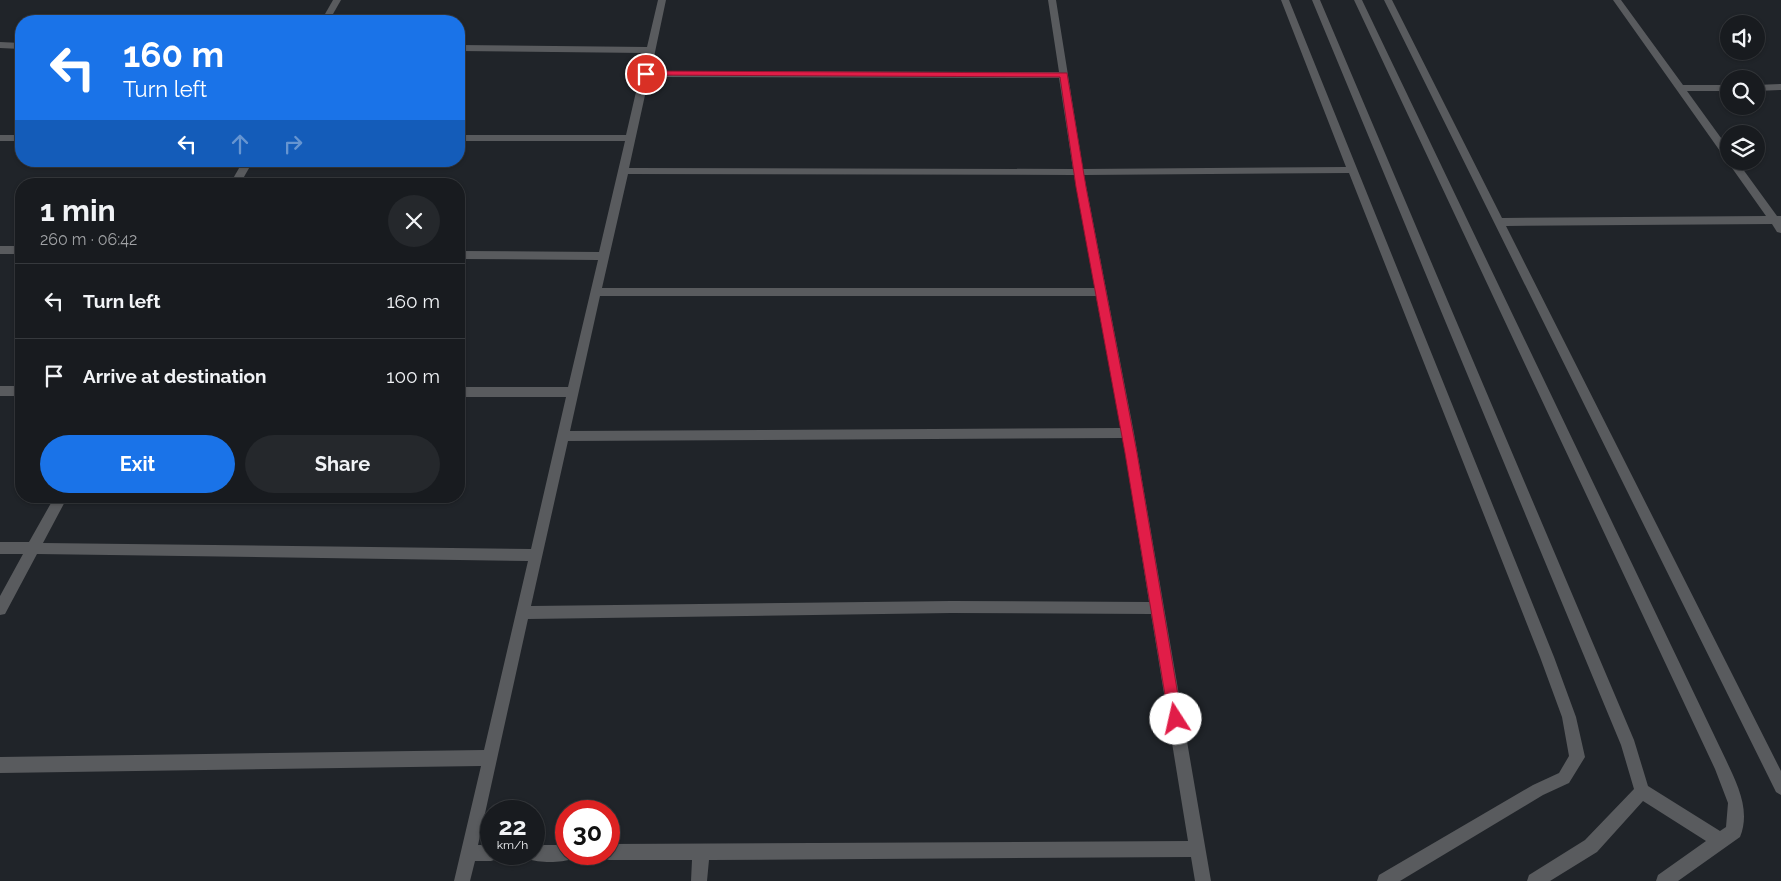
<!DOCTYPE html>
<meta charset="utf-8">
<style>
:root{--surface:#181b1f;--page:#25282c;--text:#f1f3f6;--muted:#9fa1a4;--line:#36393d;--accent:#1a73e8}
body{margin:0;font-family:Raleway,sans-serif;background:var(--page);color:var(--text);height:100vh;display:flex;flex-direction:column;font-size:19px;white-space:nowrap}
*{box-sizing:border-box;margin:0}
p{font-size:16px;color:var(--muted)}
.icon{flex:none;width:28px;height:28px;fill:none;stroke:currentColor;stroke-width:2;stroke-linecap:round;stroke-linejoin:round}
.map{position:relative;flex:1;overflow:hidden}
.drawer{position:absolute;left:15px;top:178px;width:450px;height:325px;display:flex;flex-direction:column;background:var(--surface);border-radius:20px;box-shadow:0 1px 4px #0004,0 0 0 1px var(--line)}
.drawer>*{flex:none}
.top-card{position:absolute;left:15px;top:15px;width:450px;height:152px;border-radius:20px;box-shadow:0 1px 4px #0004,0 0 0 1px var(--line);background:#1a73e8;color:#fff;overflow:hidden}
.fabs{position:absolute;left:1720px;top:15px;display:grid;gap:10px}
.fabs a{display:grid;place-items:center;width:45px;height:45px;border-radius:50%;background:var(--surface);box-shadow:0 1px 4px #0004,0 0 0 1px var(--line);font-size:25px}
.speed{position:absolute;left:480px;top:800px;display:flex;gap:10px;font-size:25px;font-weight:700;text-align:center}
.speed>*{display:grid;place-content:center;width:65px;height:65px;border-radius:50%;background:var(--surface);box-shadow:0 1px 4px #0004,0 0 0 1px var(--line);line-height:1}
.speed small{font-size:12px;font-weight:400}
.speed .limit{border:8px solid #d22;background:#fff;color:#111}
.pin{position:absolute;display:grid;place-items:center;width:42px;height:42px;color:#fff;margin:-21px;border:2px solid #fff;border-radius:50%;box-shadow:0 1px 5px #0007}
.me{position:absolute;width:55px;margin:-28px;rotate:350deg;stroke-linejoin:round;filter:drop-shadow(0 0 4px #0008)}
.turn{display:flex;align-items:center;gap:18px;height:105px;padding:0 25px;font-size:22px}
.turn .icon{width:65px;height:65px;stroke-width:2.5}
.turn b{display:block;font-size:35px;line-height:42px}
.lanes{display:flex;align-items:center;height:48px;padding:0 25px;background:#0003;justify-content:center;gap:25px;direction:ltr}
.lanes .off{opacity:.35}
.round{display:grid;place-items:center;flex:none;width:52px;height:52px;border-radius:26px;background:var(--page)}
.overview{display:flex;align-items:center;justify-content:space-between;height:85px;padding:0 25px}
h1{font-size:30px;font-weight:700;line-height:38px}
.button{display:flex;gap:10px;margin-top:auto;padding:10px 25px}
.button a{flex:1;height:58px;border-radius:30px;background:var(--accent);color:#fff;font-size:20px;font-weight:700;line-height:58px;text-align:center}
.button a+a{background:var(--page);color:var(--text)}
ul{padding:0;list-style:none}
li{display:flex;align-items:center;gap:15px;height:75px;padding:0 25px;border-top:1px solid var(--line)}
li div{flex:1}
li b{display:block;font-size:19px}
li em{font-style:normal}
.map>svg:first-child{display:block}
</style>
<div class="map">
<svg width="1781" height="881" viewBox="0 0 1781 881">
<rect width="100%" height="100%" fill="#202429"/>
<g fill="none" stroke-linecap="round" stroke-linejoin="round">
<g fill="#595b5e" fill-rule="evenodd">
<path d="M 333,0 L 341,0 L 329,21 L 321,21 Z"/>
<path d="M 658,0 L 666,0 L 651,71 L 1059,72 L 1048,0 L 1056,0 L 1083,169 L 1346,167 L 1281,0 L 1289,0 L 1554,657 L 1576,717 L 1585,757 L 1569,783 L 1543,795 L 1400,881 L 1377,881 L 1379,875 L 1533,785 L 1559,773 L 1569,756 L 1562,717 L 1540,657 L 1349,173 L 1084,175 L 1134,433 L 1211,881 L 1195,881 L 1191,857 L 709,860 L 707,881 L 691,881 L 692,860 L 609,860 L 603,858 L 602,854 L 609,854 L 609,844 L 1188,841 L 1151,614 L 951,613 L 528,619 L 478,845 L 491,845 L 491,854 L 499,854 L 497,859 L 491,861 L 475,861 L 470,881 L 454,881 L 481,766 L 0,773 L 0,757 L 484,750 L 528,561 L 37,554 L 5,614 L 0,615 L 0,596 L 23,554 L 0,554 L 0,542 L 29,542 L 55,496 L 68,496 L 43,543 L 531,549 L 566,397 L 459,397 L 459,387 L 568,387 L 598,260 L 459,259 L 459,251 L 599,252 L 625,141 L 459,141 L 459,135 L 626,135 L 645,53 L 459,51 L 459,45 L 647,47 ZM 649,77 L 1059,78 L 1073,169 L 629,168 ZM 628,174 L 1074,175 L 1095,288 L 602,288 ZM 600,296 L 1096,296 L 1121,428 L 570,431 ZM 1123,438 L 1149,602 L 951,601 L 531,606 L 568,441 Z"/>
<path d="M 1312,0 L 1320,0 L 1634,740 L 1648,786 L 1720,831 L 1726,827 L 1728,803 L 1715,769 L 1354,0 L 1362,0 L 1726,760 C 1737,784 1751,810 1740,837 L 1678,881 L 1656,881 L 1658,875 L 1706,841 L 1643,801 L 1597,852 L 1550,881 L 1527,881 L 1529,875 L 1585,840 L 1634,789 L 1621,745 Z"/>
<path d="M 1384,0 L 1392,0 L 1502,218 L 1766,216 L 1613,0 L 1621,0 L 1683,85 L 1729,85 L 1729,91 L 1687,91 L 1729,149 L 1729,161 L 1737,161 L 1777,216 L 1781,216 L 1781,233 L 1777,232 L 1772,224 L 1506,226 L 1781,771 L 1781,795 L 1776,792 Z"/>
<path d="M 0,42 L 21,43 L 21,49 L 0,48 Z"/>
<path d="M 1781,84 L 1781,90 L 1756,91 L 1756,85 Z"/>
<rect x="0" y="135" width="21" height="6"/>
<path d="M 243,161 L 253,161 L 240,184 L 230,184 Z"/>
<rect x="0" y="246" width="21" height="8"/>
<rect x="0" y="386" width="21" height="10"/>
<path d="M 534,845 L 566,845 L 566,854 L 574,854 L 572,859 C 561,863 539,863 528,859 L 526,854 L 534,854 Z"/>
</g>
</g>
<path fill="#e11d48" stroke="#92132f" d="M 646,71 L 1067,73 L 1086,187 L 1137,453 L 1182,719 L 1180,724 L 1176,726 L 1171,724 L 1169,719 L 1125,453 L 1076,187 L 1060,77 L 643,75 L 642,74 Z"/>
</svg>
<div class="fabs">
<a><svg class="icon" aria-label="sound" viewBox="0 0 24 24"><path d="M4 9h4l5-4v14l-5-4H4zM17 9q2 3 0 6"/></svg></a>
<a><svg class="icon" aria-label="search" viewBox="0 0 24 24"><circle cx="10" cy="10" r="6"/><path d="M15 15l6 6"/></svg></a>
<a><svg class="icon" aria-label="layers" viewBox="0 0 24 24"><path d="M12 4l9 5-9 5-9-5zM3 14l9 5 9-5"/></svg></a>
</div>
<div class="speed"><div>22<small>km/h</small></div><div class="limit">30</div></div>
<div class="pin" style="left:646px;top:74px;background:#d93025"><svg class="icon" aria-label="arrive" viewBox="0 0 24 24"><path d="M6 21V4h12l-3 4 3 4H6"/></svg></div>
<svg class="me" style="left:1176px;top:719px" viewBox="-20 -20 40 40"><circle r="19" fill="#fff"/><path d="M0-13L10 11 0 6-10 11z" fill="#e11d48"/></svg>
<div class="top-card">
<div class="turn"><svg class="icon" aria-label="left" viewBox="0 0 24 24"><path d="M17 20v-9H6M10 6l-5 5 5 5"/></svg><div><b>160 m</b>Turn left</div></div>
<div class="lanes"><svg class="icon" aria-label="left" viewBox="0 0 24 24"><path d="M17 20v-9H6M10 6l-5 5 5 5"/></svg><svg class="icon off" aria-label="ahead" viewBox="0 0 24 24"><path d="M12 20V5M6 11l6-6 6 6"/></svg><svg class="icon off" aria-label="right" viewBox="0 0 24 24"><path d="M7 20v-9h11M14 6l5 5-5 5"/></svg></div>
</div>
<section class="drawer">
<div class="overview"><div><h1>1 min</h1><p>260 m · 06:42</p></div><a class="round"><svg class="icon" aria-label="close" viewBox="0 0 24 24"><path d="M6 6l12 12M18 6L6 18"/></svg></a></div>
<ul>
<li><svg class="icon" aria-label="left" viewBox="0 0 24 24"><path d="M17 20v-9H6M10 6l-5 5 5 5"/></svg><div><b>Turn left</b></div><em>160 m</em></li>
<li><svg class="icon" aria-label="arrive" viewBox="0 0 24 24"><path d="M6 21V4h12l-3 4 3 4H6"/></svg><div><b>Arrive at destination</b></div><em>100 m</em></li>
</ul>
<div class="button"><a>Exit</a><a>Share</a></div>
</section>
</div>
